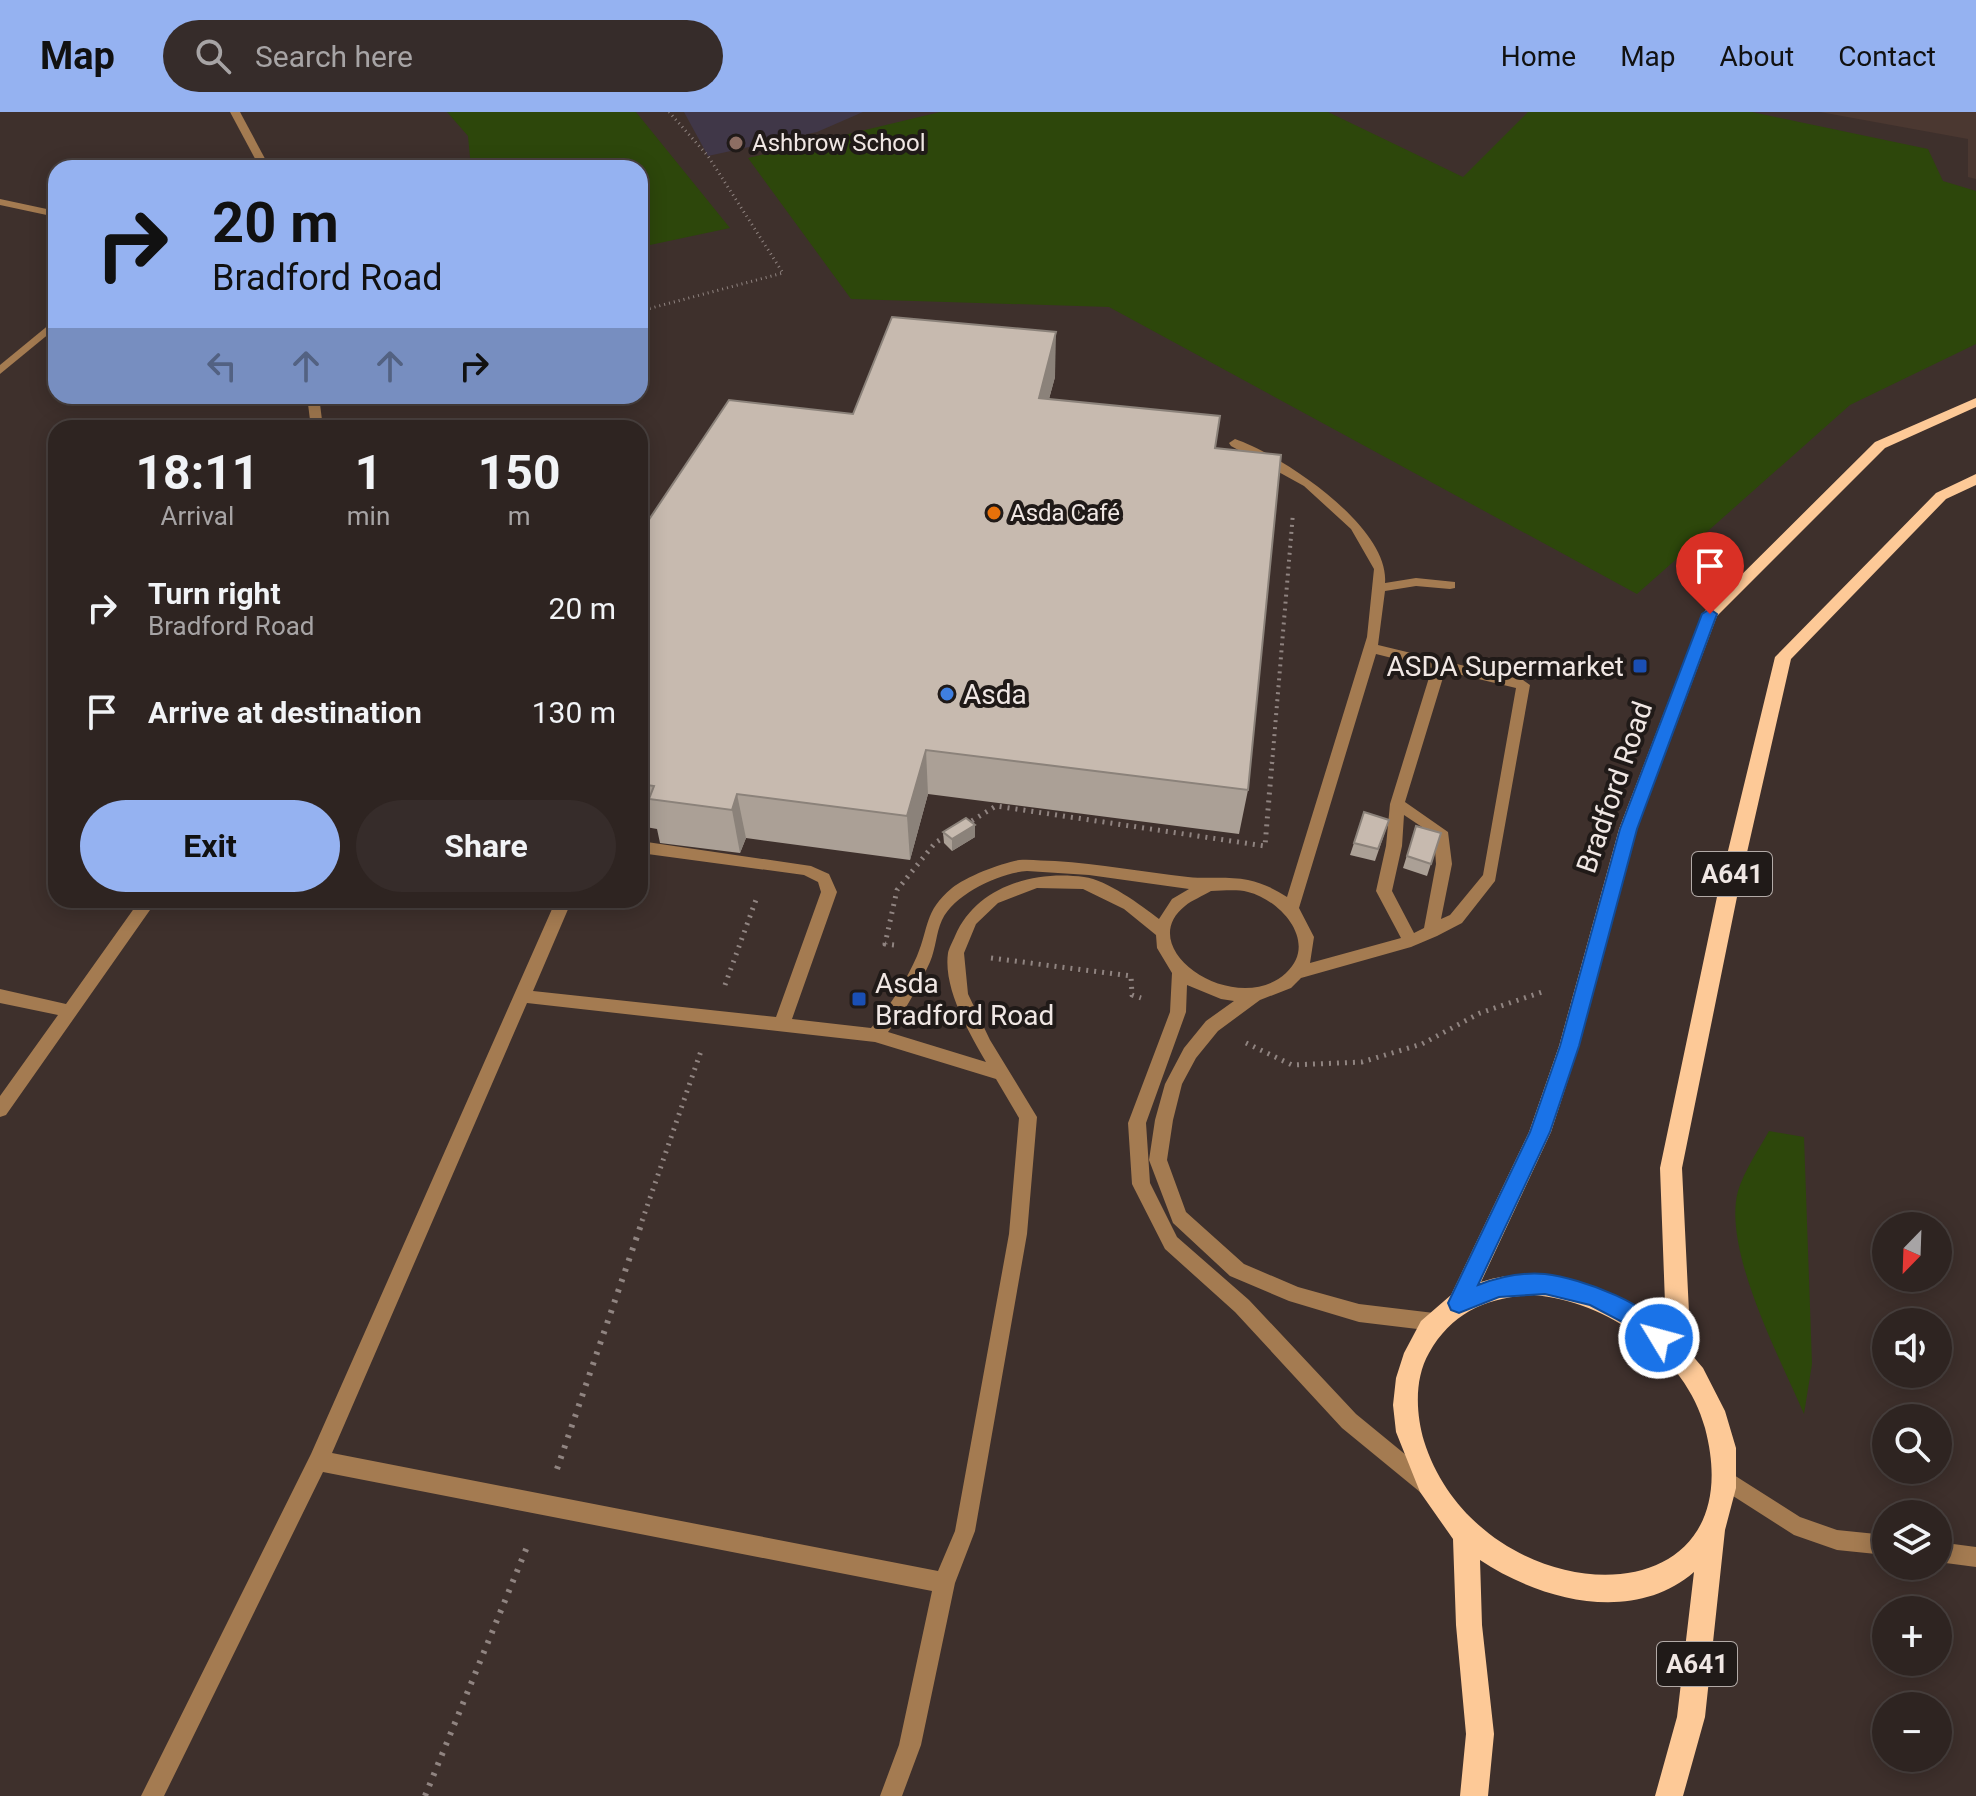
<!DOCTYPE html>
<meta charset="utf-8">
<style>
:root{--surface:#2e2421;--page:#362c2a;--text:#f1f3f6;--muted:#a7a4a5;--line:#49413f;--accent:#95b2f1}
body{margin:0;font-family:Roboto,sans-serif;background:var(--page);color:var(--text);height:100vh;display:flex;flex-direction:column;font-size:30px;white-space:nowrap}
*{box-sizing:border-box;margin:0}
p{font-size:26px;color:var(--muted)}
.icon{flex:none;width:44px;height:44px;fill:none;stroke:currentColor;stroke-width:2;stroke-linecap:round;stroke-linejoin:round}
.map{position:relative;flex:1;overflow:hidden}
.side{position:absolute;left:48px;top:308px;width:600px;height:488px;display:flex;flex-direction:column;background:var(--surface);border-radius:24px;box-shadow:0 4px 20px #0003,0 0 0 2px var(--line)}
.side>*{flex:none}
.top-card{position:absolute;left:48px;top:48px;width:600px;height:244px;border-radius:24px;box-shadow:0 4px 20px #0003,0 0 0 2px var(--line);background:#95b2f1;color:#111;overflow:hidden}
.needle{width:52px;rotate:203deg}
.fabs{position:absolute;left:1872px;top:1100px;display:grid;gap:16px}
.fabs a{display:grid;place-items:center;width:80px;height:80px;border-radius:50%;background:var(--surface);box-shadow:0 4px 20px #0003,0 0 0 2px var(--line);font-size:40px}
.pin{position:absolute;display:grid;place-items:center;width:68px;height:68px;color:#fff;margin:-82px -34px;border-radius:50% 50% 50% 0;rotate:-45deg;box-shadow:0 0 8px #0007}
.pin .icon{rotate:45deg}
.me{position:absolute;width:88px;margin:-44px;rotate:307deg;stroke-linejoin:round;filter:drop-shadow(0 0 6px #0008)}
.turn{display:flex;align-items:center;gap:28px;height:168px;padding:0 32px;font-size:36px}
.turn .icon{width:104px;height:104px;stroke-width:2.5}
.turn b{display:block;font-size:56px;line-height:68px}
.lanes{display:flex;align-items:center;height:76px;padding:0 32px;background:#0003;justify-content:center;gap:40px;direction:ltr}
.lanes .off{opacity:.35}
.eta{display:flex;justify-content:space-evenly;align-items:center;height:136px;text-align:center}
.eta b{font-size:48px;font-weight:700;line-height:56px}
.cta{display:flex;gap:16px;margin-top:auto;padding:16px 32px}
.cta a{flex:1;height:92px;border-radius:48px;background:var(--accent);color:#111;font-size:32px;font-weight:700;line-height:92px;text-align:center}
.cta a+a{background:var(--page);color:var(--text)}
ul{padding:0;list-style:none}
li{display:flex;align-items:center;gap:24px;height:104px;padding:0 32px}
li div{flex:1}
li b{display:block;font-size:30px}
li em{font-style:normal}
header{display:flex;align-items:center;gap:48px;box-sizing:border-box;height:112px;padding:0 40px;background:var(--accent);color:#111}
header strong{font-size:38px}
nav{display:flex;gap:44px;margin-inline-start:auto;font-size:28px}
.search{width:560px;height:72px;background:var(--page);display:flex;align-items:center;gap:20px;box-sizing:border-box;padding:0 28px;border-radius:44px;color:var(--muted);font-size:30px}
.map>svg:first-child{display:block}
</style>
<header>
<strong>Map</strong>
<div class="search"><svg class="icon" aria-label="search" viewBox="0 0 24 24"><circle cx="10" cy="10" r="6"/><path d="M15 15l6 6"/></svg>Search here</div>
<nav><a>Home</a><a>Map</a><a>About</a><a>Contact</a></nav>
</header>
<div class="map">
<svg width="1976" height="1684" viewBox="0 0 1976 1684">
<rect width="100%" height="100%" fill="#3e302c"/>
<path fill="#4b3831" d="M 1820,0 L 1976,0 L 1976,67 L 1968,65 L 1968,27 Z"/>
<path fill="#403748" d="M 684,0 L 863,0 L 817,20 L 708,44 Z"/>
<g fill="#2d470b">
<path d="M 447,0 L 636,0 L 730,116 L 650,133 L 640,128 L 640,56 L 471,56 L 468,24 Z"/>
<path d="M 940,0 L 1328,0 L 1463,65 L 1528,0 L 1752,0 L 1928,37 L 1943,69 L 1976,79 L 1976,232 L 1850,293 L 1637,482 L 1109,195 L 851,187 L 748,46 Z"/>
<path d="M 1769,1019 L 1804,1025 L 1812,1252 L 1804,1302 C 1781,1248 1722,1138 1738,1079 C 1744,1059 1759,1037 1769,1019 Z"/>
</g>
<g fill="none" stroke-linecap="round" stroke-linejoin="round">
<path stroke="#908481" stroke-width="3" stroke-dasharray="1 4" stroke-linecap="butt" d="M 640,199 L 783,161 L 708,44 L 669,0"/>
<path stroke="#908481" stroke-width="4" stroke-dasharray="2 5" stroke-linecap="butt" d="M 1272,652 L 1293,401"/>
<g stroke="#908481" stroke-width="5" stroke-dasharray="2 6" stroke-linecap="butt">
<path d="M 965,713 L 996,694 L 1265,734 L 1272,650"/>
<path d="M 894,833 L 885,832 L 897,778 L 935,731 L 949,722"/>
<path d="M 991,846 L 1131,864 L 1132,883 L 1141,886"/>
<path d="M 725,873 L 757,785"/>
<path d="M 1246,931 L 1292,953 L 1362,950 L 1422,932 L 1480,901 L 1545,879"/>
<path d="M 642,1109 L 701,939"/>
</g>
<g stroke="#908481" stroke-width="6" stroke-dasharray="3 8" stroke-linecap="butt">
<path d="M 557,1357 L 643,1107"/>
<path d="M 425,1684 L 529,1430"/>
</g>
<path fill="#a47b51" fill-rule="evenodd" d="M 1235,327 C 1282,343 1390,415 1385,471 L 1416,466 L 1455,470 L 1455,476 L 1450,477 L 1416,474 L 1385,479 L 1378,533 L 1523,568 L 1530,573 L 1495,769 L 1462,811 L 1437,824 L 1411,835 L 1301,866 L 1291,876 L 1260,888 L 1218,919 L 1196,946 L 1182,972 L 1173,1008 L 1167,1048 L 1186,1100 L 1244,1152 L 1298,1175 L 1359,1192 L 1434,1201 L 1441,1204 L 1444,1210 L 1441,1216 L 1434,1219 L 1359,1210 L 1289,1189 L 1230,1164 L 1173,1111 L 1149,1048 L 1155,1008 L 1165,972 L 1184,936 L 1206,909 L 1234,889 L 1221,887 L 1187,873 L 1186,900 L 1146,1011 L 1150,1071 L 1177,1125 L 1249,1188 L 1356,1302 L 1434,1366 L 1437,1373 L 1434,1380 L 1427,1383 L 1420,1380 L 1342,1316 L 1235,1200 L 1165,1137 L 1135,1078 L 1132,1072 L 1128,1011 L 1170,900 L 1172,861 L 1157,836 L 1156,823 L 1124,797 L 1083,777 L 1037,776 L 998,791 L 976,812 L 964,841 L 968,882 L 990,928 L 1037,1005 L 1027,1122 L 975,1419 L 955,1471 L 921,1633 L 902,1684 L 880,1684 L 899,1633 L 932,1479 L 323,1360 L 164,1684 L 141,1684 L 311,1342 L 556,788 L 572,788 L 533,879 L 776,905 L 821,780 L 818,770 L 804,763 L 640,741 L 640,729 L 811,754 L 829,762 L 837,780 L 792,907 L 871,916 C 890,894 905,871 917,844 C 929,816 924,799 952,776 C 965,765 1001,751 1019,748 C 1031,747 1043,749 1055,749 C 1100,752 1143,760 1188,765 C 1207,767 1229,764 1248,768 C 1262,771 1275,777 1287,785 L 1367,525 L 1374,457 L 1351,417 L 1304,374 L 1231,334 L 1229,331 ZM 1376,542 L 1432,556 L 1390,692 L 1386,734 L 1376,779 L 1401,826 L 1310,851 L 1314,825 L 1299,796 ZM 1445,559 L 1516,576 L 1483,763 L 1450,803 L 1441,807 L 1452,752 L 1448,720 L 1405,690 ZM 1404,703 L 1434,723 L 1436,752 L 1424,816 L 1414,821 L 1392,779 L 1402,734 ZM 1027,759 L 1089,763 L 1189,777 L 1172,787 L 1159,807 C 1141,793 1107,768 1084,765 C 1033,758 976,775 955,824 C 953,829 949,836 948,841 C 943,876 969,921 986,950 L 888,920 C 905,899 919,875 930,850 C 936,836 936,821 942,808 C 955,781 1000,761 1027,759 ZM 1211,779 C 1223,779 1236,777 1248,780 C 1281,788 1319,831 1286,861 C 1236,907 1131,837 1185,794 C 1192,788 1203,784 1211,779 ZM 527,891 L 875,930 L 996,967 L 1019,1006 L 1009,1122 L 955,1419 L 938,1459 L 332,1341 Z"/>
<g fill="#a47b51" fill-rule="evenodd">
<path d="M 230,0 L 240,0 L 270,56 L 260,56 Z"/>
<path d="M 0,87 L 56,99 L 56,105 L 0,93 Z"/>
<path d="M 56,207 L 56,216 L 0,262 L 0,253 Z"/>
<path d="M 307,284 L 319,284 L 323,316 L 311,316 Z"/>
<path d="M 140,788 L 157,788 L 6,1003 L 0,1005 L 0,984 L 58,903 L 0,891 L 0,877 L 66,892 Z"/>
<path d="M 1726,1358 L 1800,1405 L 1837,1418 L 1886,1423 L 1886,1443 L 1837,1438 L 1794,1423 L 1719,1375 L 1716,1368 L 1719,1361 Z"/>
<path d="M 1938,1430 L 1976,1435 L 1976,1455 L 1938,1450 Z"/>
</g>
<path fill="#fdc997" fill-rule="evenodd" d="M 1976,286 L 1976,295 L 1885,336 L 1717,504 L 1637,717 L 1579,934 L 1551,1020 L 1481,1170 C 1546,1149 1614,1177 1666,1218 L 1660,1056 L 1718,780 L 1775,545 L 1936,381 L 1976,362 L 1976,373 L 1946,387 L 1791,547 L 1738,780 L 1682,1056 L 1691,1242 L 1703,1256 L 1725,1299 L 1736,1336 L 1736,1376 L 1725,1418 L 1705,1605 L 1683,1684 L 1655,1684 L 1677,1605 L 1694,1460 C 1633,1513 1540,1488 1480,1448 L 1482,1513 L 1494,1622 L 1488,1684 L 1460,1684 L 1466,1622 L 1456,1513 L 1453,1427 L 1420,1380 L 1396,1320 L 1393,1293 L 1396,1266 L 1404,1241 L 1421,1209 L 1451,1183 L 1529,1020 L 1559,934 L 1619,717 L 1702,502 L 1875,330 ZM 1534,1183 C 1606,1189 1686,1243 1705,1316 C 1758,1517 1478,1502 1424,1329 C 1416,1302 1414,1267 1429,1241 C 1452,1200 1487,1185 1534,1183 Z"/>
</g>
<g fill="#aba096">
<path d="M 1055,265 L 1049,287 L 1216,336 L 1248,678 L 1239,722 L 928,682 L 910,748 L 746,726 L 740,741 L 660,731 L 657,717 L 640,714 L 640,421 L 853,302 Z"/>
<path d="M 1389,708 L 1375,749 L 1350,743 L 1354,731 Z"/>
<path d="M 1416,714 L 1441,721 L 1427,764 L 1403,756 Z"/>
<path d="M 943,720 L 975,725 L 952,739 L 944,731 Z"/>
</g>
<g fill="#8b827a">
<path d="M 1056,220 L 1055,265 L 1037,330 L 1039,286 Z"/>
<path d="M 926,638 L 928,682 L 910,748 L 907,704 Z"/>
<path d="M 737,682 L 746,726 L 740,741 L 732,698 Z"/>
<path d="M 975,713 L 975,725 L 952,739 L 952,727 Z"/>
</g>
<g fill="#c7baaf" stroke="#8b827a" stroke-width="2">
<path d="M 892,205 L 1056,220 L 1039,286 L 1220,304 L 1215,336 L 1281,343 L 1248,678 L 926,638 L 907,704 L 737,682 L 732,698 L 649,687 L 654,674 L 640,672 L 640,421 L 729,288 L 853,302 Z"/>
<path d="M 1364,700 L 1389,708 L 1378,737 L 1354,731 Z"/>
<path d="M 966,706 L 975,713 L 952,727 L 943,720 Z"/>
<path d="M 1416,714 L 1441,721 L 1431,752 L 1407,744 Z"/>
</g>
<path fill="#1a73e8" stroke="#114b97" stroke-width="2" d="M 1710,497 L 1717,502 L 1637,717 L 1579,934 L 1550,1020 L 1478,1173 C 1499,1165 1523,1160 1545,1162 C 1580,1166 1656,1193 1670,1226 L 1667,1233 L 1659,1236 L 1632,1215 L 1590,1193 L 1545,1182 L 1499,1185 L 1459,1201 L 1451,1198 L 1448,1191 L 1530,1020 L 1560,934 L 1620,717 L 1702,502 Z"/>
<circle fill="#8d6e63" stroke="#201a18" stroke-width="3" cx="736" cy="31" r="8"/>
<circle fill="#e8710a" stroke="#201a18" stroke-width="3" cx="994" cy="401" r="8"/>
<g fill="#1a4fb4" stroke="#201a18" stroke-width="3">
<rect x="1632" y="546" width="16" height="16" rx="4"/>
<rect x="851" y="879" width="16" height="16" rx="4"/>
</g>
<circle fill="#3f7fe0" stroke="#201a18" stroke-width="3" cx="947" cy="582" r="8"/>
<g text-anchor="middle" stroke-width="8" stroke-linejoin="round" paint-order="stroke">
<g font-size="24" fill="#f0e7e4" stroke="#201a18" text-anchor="start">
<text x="752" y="39">Ashbrow School</text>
<text x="1010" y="409">Asda Café</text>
</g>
<g fill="#201a18" stroke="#b2aaa7" stroke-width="2">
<rect x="1692" y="740" width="80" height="44" rx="6"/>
<rect x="1657" y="1530" width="80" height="44" rx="6"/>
</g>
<g font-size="26" font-weight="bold" fill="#f0e7e4">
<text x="1732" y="771">A641</text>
<text x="1697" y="1561">A641</text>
</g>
<g font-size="28" fill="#f0e7e4" stroke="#201a18" text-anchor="start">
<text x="1624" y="564" text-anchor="end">ASDA Supermarket</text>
<text x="963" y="592">Asda</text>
<text x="875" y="881">Asda<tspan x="875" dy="32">Bradford Road</tspan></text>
</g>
<g font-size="28" fill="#f0e7e4" stroke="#201a18">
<text transform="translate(1614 675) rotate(-71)" y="10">Bradford Road</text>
</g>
</g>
</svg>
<div class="fabs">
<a><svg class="needle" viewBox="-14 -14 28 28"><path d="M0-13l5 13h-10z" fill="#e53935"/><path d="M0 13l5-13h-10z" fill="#a7a4a5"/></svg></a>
<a><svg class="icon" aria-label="sound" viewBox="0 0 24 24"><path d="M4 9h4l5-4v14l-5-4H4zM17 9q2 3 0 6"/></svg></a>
<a><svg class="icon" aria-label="search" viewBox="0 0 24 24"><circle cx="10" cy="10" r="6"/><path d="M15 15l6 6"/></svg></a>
<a><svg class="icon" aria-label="layers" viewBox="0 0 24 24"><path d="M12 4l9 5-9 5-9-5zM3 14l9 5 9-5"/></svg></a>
<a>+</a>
<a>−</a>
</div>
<div class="pin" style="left:1710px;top:502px;background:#d93025"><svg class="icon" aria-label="arrive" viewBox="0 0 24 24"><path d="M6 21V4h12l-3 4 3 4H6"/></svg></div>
<svg class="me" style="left:1659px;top:1226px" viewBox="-20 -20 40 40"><circle r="17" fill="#1a73e8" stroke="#fff" stroke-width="3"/><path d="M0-11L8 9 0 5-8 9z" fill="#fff"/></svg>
<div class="top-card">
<div class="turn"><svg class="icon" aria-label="right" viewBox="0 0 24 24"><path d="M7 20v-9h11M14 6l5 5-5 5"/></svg><div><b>20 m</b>Bradford Road</div></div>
<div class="lanes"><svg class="icon off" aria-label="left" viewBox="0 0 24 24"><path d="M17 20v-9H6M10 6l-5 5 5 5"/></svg><svg class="icon off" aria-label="ahead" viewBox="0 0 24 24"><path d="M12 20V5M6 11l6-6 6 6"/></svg><svg class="icon off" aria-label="ahead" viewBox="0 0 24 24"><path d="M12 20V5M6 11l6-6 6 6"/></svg><svg class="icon" aria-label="right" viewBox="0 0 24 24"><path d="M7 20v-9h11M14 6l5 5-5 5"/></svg></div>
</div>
<section class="side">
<div class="eta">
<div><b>18:11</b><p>Arrival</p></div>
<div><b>1</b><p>min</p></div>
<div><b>150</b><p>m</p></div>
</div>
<ul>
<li><svg class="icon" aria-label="right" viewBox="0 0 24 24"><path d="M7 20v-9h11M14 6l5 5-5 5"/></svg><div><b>Turn right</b><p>Bradford Road</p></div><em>20 m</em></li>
<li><svg class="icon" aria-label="arrive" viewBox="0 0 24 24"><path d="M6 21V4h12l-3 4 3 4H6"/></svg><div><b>Arrive at destination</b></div><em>130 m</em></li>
</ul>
<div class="cta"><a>Exit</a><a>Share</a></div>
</section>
</div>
